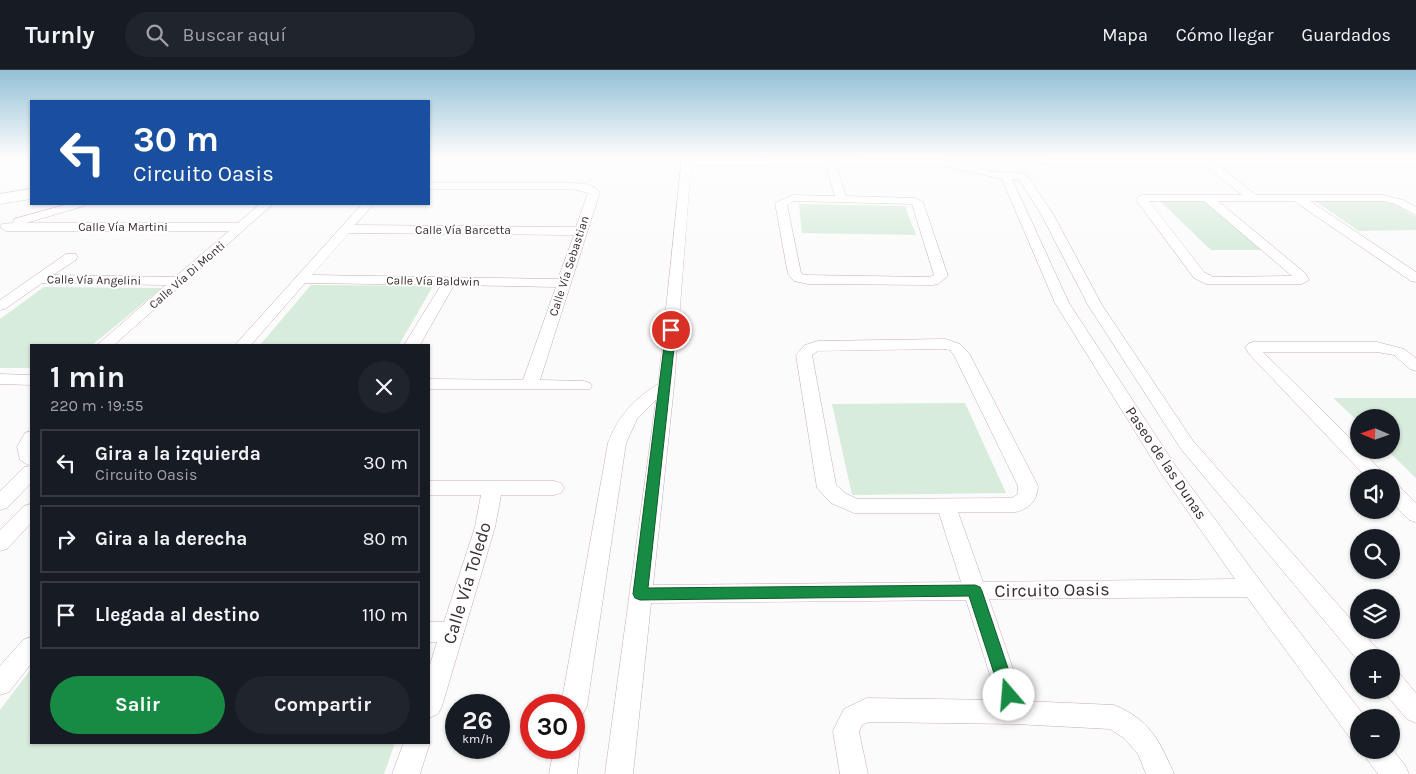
<!DOCTYPE html>
<html lang="es">
<meta charset="utf-8">
<style>
:root{--surface:#171b24;--page:#20242c;--text:#f1f3f6;--muted:#9ea1a6;--line:#363941;--accent:#178b44}
body{margin:0;font-family:Karla,sans-serif;background:var(--page);color:var(--text);height:100vh;display:flex;flex-direction:column;font-size:19px;white-space:nowrap}
*{box-sizing:border-box;margin:0}
p{font-size:16px;color:var(--muted)}
.icon{flex:none;width:28px;height:28px;fill:none;stroke:currentColor;stroke-width:2;stroke-linecap:round;stroke-linejoin:round}
.map{position:relative;flex:1;overflow:hidden}
.panel{position:absolute;left:30px;top:274px;width:400px;height:400px;display:flex;flex-direction:column;background:var(--surface);border-radius:0px;box-shadow:0 1px 4px #0004}
.panel>*{flex:none}
.hud{position:absolute;left:30px;top:30px;width:400px;height:105px;border-radius:0px;box-shadow:0 1px 4px #0004;background:#1a4fa0;color:#fff;overflow:hidden}
.needle{width:32px;rotate:272deg}
.buttons{position:absolute;left:1350px;top:339px;display:grid;gap:10px}
.buttons a{display:grid;place-items:center;width:50px;height:50px;border-radius:50%;background:var(--surface);box-shadow:0 1px 4px #0004;font-size:25px}
.speed{position:absolute;left:445px;top:624px;display:flex;gap:10px;font-size:25px;font-weight:700;text-align:center}
.speed>*{display:grid;place-content:center;width:65px;height:65px;border-radius:50%;background:var(--surface);box-shadow:0 1px 4px #0004;line-height:1}
.speed small{font-size:12px;font-weight:400}
.speed .limit{border:8px solid #d22;background:#fff;color:#111}
.pin{position:absolute;display:grid;place-items:center;width:42px;height:42px;color:#fff;margin:-21px;border:2px solid #fff;border-radius:50%;box-shadow:0 1px 5px #0007}
.me{position:absolute;width:55px;margin:-28px;rotate:342deg;stroke-linejoin:round;filter:drop-shadow(0 0 4px #0008)}
.turn{display:flex;align-items:center;gap:18px;height:105px;padding:0 20px;font-size:22px}
.turn .icon{width:65px;height:65px;stroke-width:2.5}
.turn b{display:block;font-size:35px;line-height:42px}
.round{display:grid;place-items:center;flex:none;width:52px;height:52px;border-radius:26px;background:var(--page)}
.headline{display:flex;align-items:center;justify-content:space-between;height:85px;padding:0 20px}
h1{font-size:30px;font-weight:700;line-height:38px}
.button{display:flex;gap:10px;margin-top:auto;padding:10px 20px}
.button a{flex:1;height:58px;border-radius:30px;background:var(--accent);color:#fff;font-size:20px;font-weight:700;line-height:58px;text-align:center}
.button a+a{background:var(--page);color:var(--text)}
ul{padding:0;list-style:none}
li{display:flex;align-items:center;gap:15px;height:68px;margin:0 10px 8px;padding:0 10px;border:2px solid var(--line);border-radius:0px}
li div{flex:1}
li b{display:block;font-size:19px}
li em{font-style:normal}
header{display:flex;align-items:center;gap:30px;box-sizing:border-box;height:70px;padding:0 25px;background:var(--surface);border-bottom:1px solid var(--line)}
header strong{font-size:24px}
nav{display:flex;gap:28px;margin-inline-start:auto;font-size:18px}
.search{width:350px;height:45px;background:var(--page);display:flex;align-items:center;gap:12px;box-sizing:border-box;padding:0 18px;border-radius:28px;color:var(--muted);font-size:19px}
.map>svg:first-child{display:block}
</style>
<header>
<strong>Turnly</strong>
<div class="search"><svg class="icon" aria-label="search" viewBox="0 0 24 24"><circle cx="10" cy="10" r="6"/><path d="M15 15l6 6"/></svg>Buscar aquí</div>
<nav><a>Mapa</a><a>Cómo llegar</a><a>Guardados</a></nav>
</header>
<div class="map">
<svg width="1416" height="704" viewBox="0 0 1416 704">
<rect width="100%" height="100%" fill="#fbfbfb"/>
<g fill="#d8ecdc">
<path d="M 1203,129 L 1262,180 L 1211,180 L 1159,130 Z"/>
<path d="M 1315,131 L 1390,131 L 1416,147 L 1416,160 L 1359,161 Z"/>
<path d="M 799,134 L 905,136 L 916,165 L 802,163 Z"/>
<path d="M 311,215 L 433,216 L 399,275 L 260,275 Z"/>
<path d="M 44,217 L 162,218 L 92,275 L 31,275 L 31,298 L 0,298 L 0,249 Z"/>
<path d="M 1333,328 L 1416,328 L 1416,408 L 1387,380 L 1391,380 L 1391,348 L 1359,348 L 1359,352 Z"/>
<path d="M 965,333 L 1006,423 L 852,425 L 832,334 Z"/>
<path d="M 31,599 L 31,672 L 395,673 L 384,704 L 0,704 L 0,640 Z"/>
</g>
<g fill="none" stroke-linecap="round" stroke-linejoin="round">
<defs>
<g id="street">
<path d="M 682,87 L 692,87 L 692,89 L 824,89 L 823,87 L 833,87 L 834,89 L 945,90 L 961,93 L 960,87 L 968,87 C 981,109 1005,99 1026,104 L 1053,144 L 1102,235 L 1193,371 L 1379,581 L 1382,588 L 1359,588 L 1359,592 L 1181,379 L 1088,235 L 1041,144 L 1019,109 L 1012,109 L 1069,233 L 1175,395 L 1261,512 L 1366,648 L 1359,648 L 1359,671 L 1350,668 L 1247,527 L 989,529 L 1024,631 L 1114,635 C 1149,649 1160,671 1174,704 L 1146,704 L 1138,684 L 1124,668 L 1110,659 L 1015,654 L 869,652 L 862,655 L 859,662 L 868,704 L 840,704 L 833,661 L 844,639 L 867,628 L 998,630 L 966,530 L 651,533 L 633,704 L 605,704 L 656,330 L 637,349 L 626,373 L 587,636 L 583,644 L 574,648 L 574,635 L 561,635 L 608,373 C 618,346 634,329 658,314 ZM 691,95 L 826,96 L 835,126 L 792,125 L 775,133 L 788,204 L 794,211 L 808,214 L 933,215 L 938,214 L 948,206 L 923,132 L 915,128 L 846,126 L 836,96 L 945,96 L 1002,109 L 1055,233 L 1161,403 L 1235,509 L 983,512 L 958,442 L 1016,442 C 1030,438 1037,431 1038,416 L 969,283 L 960,274 L 945,269 L 818,271 L 805,275 L 796,285 L 817,418 L 831,433 L 854,443 L 939,443 L 961,512 L 653,515 L 674,316 ZM 794,131 L 912,134 L 934,205 L 930,207 L 804,205 L 801,203 L 787,135 ZM 944,279 L 950,280 L 954,285 L 1018,416 L 1018,424 L 1012,428 L 857,429 L 845,423 L 836,415 L 812,285 L 818,281 Z"/>
<path d="M 1028,87 L 1057,90 L 1202,90 L 1206,88 L 1211,90 L 1416,90 L 1416,96 L 1219,96 L 1256,125 L 1383,125 L 1403,130 L 1416,137 L 1416,145 L 1395,134 L 1383,131 L 1310,131 L 1416,202 L 1416,212 L 1411,211 L 1294,131 L 1218,131 L 1305,203 L 1309,210 L 1302,214 L 1206,214 L 1194,208 L 1136,130 L 1139,126 L 1143,125 L 1242,125 L 1206,96 L 1057,96 L 1028,91 ZM 1149,131 L 1204,131 L 1292,206 L 1213,207 L 1204,202 Z"/>
<path d="M 429,113 L 572,113 C 583,114 592,113 600,122 L 540,310 L 584,311 L 590,313 L 592,316 L 590,319 L 429,319 L 429,309 L 523,310 L 556,217 L 454,215 L 420,275 L 404,275 L 441,215 L 305,213 L 251,275 L 235,275 L 362,134 L 374,134 L 355,155 L 576,157 L 588,123 L 572,119 L 429,119 ZM 349,163 L 574,165 L 558,209 L 312,205 Z"/>
<path d="M 68,134 L 86,134 L 84,136 L 26,153 L 238,153 L 260,134 L 273,134 L 114,275 L 97,275 L 166,215 L 42,213 L 5,239 L 0,240 L 0,230 L 66,184 L 76,184 L 77,187 L 76,190 L 53,205 L 175,207 L 229,161 L 6,161 L 0,157 L 2,154 L 13,153 L 14,149 Z"/>
<path d="M 1253,272 L 1377,272 L 1404,279 L 1416,288 L 1416,301 L 1410,299 L 1394,285 L 1377,282 L 1263,282 L 1359,377 L 1359,380 L 1362,380 L 1388,408 L 1367,408 L 1249,284 L 1245,277 L 1248,274 Z"/>
<path d="M 0,304 L 31,305 L 31,315 L 0,314 Z"/>
<path d="M 31,361 L 31,413 L 7,438 L 0,440 L 0,421 L 24,397 L 30,396 L 20,390 L 17,377 L 25,363 Z"/>
<path d="M 429,411 L 554,411 L 561,413 L 564,418 L 561,423 L 554,425 L 501,425 L 495,457 L 442,636 L 438,644 L 429,648 L 429,598 L 437,572 L 429,572 L 429,552 L 444,552 L 475,457 L 481,425 L 429,425 Z"/>
<path d="M 1391,413 L 1398,415 L 1416,433 L 1416,452 L 1409,450 L 1391,432 Z"/>
<path d="M 31,434 L 31,453 L 7,479 L 0,481 L 0,460 L 24,436 Z"/>
<path d="M 31,567 L 31,594 L 9,622 L 0,625 L 0,596 L 23,570 Z"/>
<path d="M 1391,601 L 1400,604 L 1416,623 L 1416,653 L 1407,649 L 1382,620 L 1391,620 Z"/>
<path d="M 574,668 L 576,669 L 580,678 L 577,704 L 549,704 L 554,678 L 574,678 Z"/>
<path d="M 429,669 L 430,672 L 420,704 L 392,704 L 404,672 L 429,672 Z"/>
<path d="M 1391,678 L 1405,695 L 1409,704 L 1378,704 L 1367,689 L 1363,680 L 1391,680 Z"/>
</g>
<path id="secondary" d="M 31,119 L 31,129 L 0,134 L 0,124 Z"/>
</defs>
<use href="#street" stroke="#cdabb7" stroke-width="1"/>
<use href="#secondary" stroke="#cdabb7" stroke-width="1"/>
<use href="#street" fill="#fff" fill-rule="evenodd"/>
<use href="#secondary" fill="#fff" fill-rule="evenodd"/>
</g>
<linearGradient id="sky" x2="0" y2="1"><stop stop-color="#94c0d6"/><stop offset="0.47" stop-color="#fdfdfd"/><stop offset="1" stop-color="#fdfdfd" stop-opacity="0"/></linearGradient>
<rect width="1416" height="185" fill="url(#sky)"/>
<path fill="#178b44" stroke="#0f5a2c" d="M 671,257 L 676,260 L 648,518 L 975,515 L 980,517 L 982,521 L 1017,625 L 1015,630 L 1009,632 L 1003,630 L 1001,625 L 969,526 L 640,530 L 635,528 L 633,524 L 666,260 Z"/>
<g text-anchor="middle" stroke-width="4" stroke-linejoin="round" paint-order="stroke">
<g font-size="12" fill="#382a2f" stroke="#fff">
<text x="123" y="161">Calle Vía Martini</text>
<text x="463" y="164">Calle Vía Barcetta</text>
<text transform="translate(569 196) rotate(-72)" y="4">Calle Vía Sebastian</text>
<text transform="translate(187 205) rotate(-41)" y="4">Calle Vía Di Monti</text>
<text transform="translate(94 210) rotate(1)" y="4">Calle Vía Angelini</text>
<text transform="translate(433 211) rotate(1)" y="4">Calle Vía Baldwin</text>
</g>
<g font-size="15" fill="#382a2f" stroke="#fff">
<text transform="translate(1166 393) rotate(56)" y="5">Paseo de las Dunas</text>
</g>
<g font-size="18" fill="#382a2f" stroke="#fff">
<text transform="translate(467 513) rotate(-73)" y="6">Calle Vía Toledo</text>
<text transform="translate(1052 520) rotate(-1)" y="6">Circuito Oasis</text>
</g>
</g>
</svg>
<div class="buttons">
<a><svg class="needle" viewBox="-14 -14 28 28"><path d="M0-13l5 13h-10z" fill="#e53935"/><path d="M0 13l5-13h-10z" fill="#9ea1a6"/></svg></a>
<a><svg class="icon" aria-label="sound" viewBox="0 0 24 24"><path d="M4 9h4l5-4v14l-5-4H4zM17 9q2 3 0 6"/></svg></a>
<a><svg class="icon" aria-label="search" viewBox="0 0 24 24"><circle cx="10" cy="10" r="6"/><path d="M15 15l6 6"/></svg></a>
<a><svg class="icon" aria-label="layers" viewBox="0 0 24 24"><path d="M12 4l9 5-9 5-9-5zM3 14l9 5 9-5"/></svg></a>
<a>+</a>
<a>−</a>
</div>
<div class="speed"><div>26<small>km/h</small></div><div class="limit">30</div></div>
<div class="pin" style="left:671px;top:260px;background:#d93025"><svg class="icon" aria-label="arrive" viewBox="0 0 24 24"><path d="M6 21V4h12l-3 4 3 4H6"/></svg></div>
<svg class="me" style="left:1009px;top:625px" viewBox="-20 -20 40 40"><circle r="19" fill="#fff"/><path d="M0-13L10 11 0 6-10 11z" fill="#178b44"/></svg>
<div class="hud">
<div class="turn"><svg class="icon" aria-label="left" viewBox="0 0 24 24"><path d="M17 20v-9H6M10 6l-5 5 5 5"/></svg><div><b>30 m</b>Circuito Oasis</div></div>
</div>
<section class="panel">
<div class="headline"><div><h1>1 min</h1><p>220 m · 19:55</p></div><a class="round"><svg class="icon" aria-label="close" viewBox="0 0 24 24"><path d="M6 6l12 12M18 6L6 18"/></svg></a></div>
<ul>
<li><svg class="icon" aria-label="left" viewBox="0 0 24 24"><path d="M17 20v-9H6M10 6l-5 5 5 5"/></svg><div><b>Gira a la izquierda</b><p>Circuito Oasis</p></div><em>30 m</em></li>
<li><svg class="icon" aria-label="right" viewBox="0 0 24 24"><path d="M7 20v-9h11M14 6l5 5-5 5"/></svg><div><b>Gira a la derecha</b></div><em>80 m</em></li>
<li><svg class="icon" aria-label="arrive" viewBox="0 0 24 24"><path d="M6 21V4h12l-3 4 3 4H6"/></svg><div><b>Llegada al destino</b></div><em>110 m</em></li>
</ul>
<div class="button"><a>Salir</a><a>Compartir</a></div>
</section>
</div>
